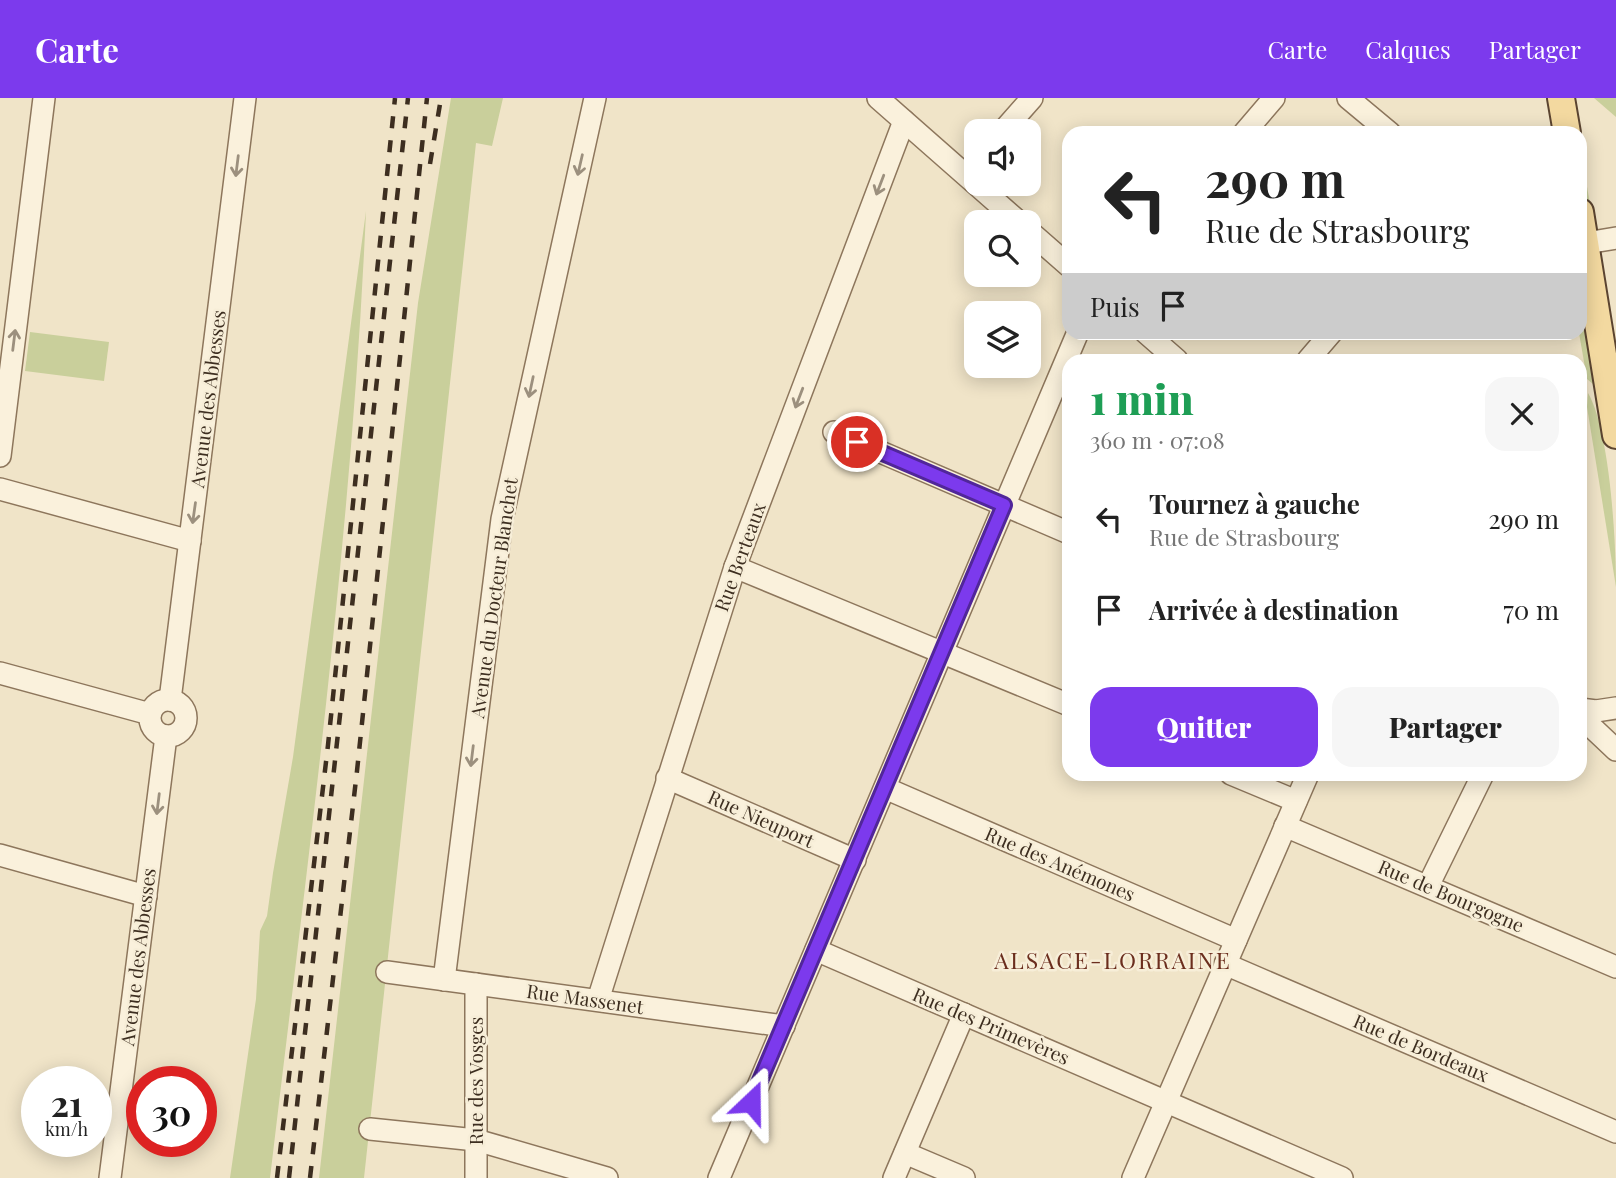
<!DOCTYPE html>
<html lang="fr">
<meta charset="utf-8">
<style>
:root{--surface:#fff;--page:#f6f6f6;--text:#222;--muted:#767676;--accent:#7c3aed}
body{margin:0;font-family:"Playfair Display",serif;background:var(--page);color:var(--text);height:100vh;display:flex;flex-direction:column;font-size:26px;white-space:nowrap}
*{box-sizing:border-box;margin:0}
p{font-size:23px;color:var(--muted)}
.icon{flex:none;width:38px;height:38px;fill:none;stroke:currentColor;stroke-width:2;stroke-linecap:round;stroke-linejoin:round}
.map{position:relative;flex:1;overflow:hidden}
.side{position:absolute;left:1062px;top:256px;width:525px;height:427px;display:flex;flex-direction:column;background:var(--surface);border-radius:21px;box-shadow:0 4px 18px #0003}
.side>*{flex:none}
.guide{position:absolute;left:1062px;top:28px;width:525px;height:214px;border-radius:21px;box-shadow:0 4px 18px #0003;background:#fff;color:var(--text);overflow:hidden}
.tools{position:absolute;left:964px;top:21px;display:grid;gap:14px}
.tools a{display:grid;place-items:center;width:77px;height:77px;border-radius:14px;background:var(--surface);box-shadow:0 4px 18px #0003;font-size:35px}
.speed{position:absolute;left:21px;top:968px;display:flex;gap:14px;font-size:35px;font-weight:700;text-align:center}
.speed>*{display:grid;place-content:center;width:91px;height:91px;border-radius:50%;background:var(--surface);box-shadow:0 4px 18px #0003;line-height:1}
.speed small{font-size:18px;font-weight:400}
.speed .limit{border:10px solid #d22;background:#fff;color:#111}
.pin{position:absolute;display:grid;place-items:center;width:60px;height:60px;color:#fff;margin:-30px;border:4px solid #fff;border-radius:50%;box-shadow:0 2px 7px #0007}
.me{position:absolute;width:77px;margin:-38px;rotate:23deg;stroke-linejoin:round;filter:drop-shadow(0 0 5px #0008)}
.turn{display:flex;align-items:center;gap:24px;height:147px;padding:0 28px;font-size:32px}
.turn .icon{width:91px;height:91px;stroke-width:2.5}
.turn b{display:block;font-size:49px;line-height:60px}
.then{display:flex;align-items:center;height:66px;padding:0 28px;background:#0003;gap:14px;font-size:26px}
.round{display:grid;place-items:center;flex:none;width:74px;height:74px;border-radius:21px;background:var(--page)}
.overview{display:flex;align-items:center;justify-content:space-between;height:119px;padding:0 28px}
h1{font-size:42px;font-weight:800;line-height:52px;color:#1e9e55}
.action{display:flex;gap:14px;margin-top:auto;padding:14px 28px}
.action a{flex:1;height:80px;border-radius:21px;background:var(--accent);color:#fff;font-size:28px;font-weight:800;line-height:80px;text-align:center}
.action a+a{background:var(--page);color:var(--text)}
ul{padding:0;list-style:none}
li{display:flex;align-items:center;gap:21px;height:91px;padding:0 28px}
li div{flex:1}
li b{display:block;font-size:26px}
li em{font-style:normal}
header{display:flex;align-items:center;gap:42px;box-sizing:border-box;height:98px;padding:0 35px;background:var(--accent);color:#fff}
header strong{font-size:33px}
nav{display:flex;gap:38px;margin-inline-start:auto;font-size:24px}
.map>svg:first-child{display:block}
</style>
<header>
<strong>Carte</strong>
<nav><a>Carte</a><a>Calques</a><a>Partager</a></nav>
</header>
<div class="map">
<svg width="1616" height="1080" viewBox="0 0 1616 1080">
<rect width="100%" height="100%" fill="#f0e4c8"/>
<g fill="#c9cf9b">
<path d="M 451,0 L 503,0 L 492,48 L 476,45 L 364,1080 L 319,1080 L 418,205 Z"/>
<path d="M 1594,0 L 1616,0 L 1616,19 Z"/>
<path d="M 1580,48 L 1590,106 L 1584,108 Z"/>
<path d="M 366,113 C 352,436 308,759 270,1080 L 230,1080 L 256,901 L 260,833 L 267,818 L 273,775 L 293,659 Z"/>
<path d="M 1580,213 L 1583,214 L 1600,292 L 1587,281 L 1579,235 Z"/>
<path d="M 30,234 L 109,244 L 104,283 L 25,273 Z"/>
<path d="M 1588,295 C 1610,333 1616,444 1616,489 L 1587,309 Z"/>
</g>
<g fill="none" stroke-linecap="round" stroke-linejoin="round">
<defs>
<g id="minor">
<path d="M 878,0 L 1019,124"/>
<path d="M 1348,0 L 1390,35"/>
<path d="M 1003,33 L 1032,0"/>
<path d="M 1244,35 L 1274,0"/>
<path d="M 1029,133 L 1069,168"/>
<path d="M 1580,146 L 1616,140"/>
<path d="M 1145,234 L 1177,262"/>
<path d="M 1308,262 L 1332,234"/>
<path d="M 834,334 L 1069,435"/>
<path d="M 0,358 L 44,0"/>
<path d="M 0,391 L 190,443"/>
<path d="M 735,469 L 1069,607"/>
<path d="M 0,575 L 150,616"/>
<circle cx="168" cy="620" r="18"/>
<path d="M 170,602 L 245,0"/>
<path d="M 1580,611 L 1596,613 L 1616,610"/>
<path d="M 1580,618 L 1616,652"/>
<path d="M 1231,676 L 1296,703"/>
<path d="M 667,680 L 855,762"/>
<path d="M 885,690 L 1236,842"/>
<path d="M 1285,728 L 1616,869"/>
<path d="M 0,757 L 146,798"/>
<path d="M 1428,788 L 1483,676"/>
<path d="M 816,852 L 1342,1080"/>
<path d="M 1225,866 L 1616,1034"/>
<path d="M 387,874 L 784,928"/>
<path d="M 444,882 L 502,421 L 595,0"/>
<path d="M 476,886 L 476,1080"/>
<path d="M 598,902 L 735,469 L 904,23"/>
<path d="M 370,1031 L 476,1042 L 607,1080"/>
<path d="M 905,1055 L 964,1080"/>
<path d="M 110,1080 L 166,638"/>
<path d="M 719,1080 L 1078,234"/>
<path d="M 894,1080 L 964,916"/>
<path d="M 1133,1080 L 1308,676"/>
</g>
<g id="major">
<path d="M 1561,0 L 1567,35"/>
<path d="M 1580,114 L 1616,337"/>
</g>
</defs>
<use href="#minor" stroke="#8d765c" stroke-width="24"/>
<use href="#major" stroke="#5b4430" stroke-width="30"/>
<use href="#minor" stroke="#faf1dc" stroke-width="21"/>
<use href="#major" stroke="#f3d9a0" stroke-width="26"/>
<g stroke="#3d2e20" stroke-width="4.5" stroke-dasharray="12 12" stroke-linecap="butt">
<path d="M 430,66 L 441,0"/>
<path d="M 277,1080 L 328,647 L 395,0"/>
<path d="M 289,1080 L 408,0"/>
<path d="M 310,1080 L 357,673 L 427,0"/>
</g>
</g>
<defs><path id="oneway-shaft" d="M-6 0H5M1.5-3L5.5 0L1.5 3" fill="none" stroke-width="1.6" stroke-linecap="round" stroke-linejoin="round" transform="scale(1.75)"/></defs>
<g stroke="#9c907e">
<use href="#oneway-shaft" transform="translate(580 67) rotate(103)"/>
<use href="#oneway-shaft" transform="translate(237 68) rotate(97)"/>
<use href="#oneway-shaft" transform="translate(880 87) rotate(111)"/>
<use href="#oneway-shaft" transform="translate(14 242) rotate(-83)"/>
<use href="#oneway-shaft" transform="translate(531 289) rotate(102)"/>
<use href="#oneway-shaft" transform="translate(799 300) rotate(111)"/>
<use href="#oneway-shaft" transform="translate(194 415) rotate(98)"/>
<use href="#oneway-shaft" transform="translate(472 658) rotate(97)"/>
<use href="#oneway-shaft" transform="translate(158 706) rotate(97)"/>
</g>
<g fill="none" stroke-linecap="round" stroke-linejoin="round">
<defs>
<path id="route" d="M 751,1004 L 1004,407 L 857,344"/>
</defs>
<use href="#route" stroke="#51269a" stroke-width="18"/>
<use href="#route" stroke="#7c3aed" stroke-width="12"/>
</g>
<g text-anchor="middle" stroke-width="5" stroke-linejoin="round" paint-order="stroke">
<g font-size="19" fill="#3d2e20" stroke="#f7eed8">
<text transform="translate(208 301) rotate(-83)" y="7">Avenue des Abbesses</text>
<text transform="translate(740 459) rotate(-70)" y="7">Rue Berteaux</text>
<text transform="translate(494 500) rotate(-82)" y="7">Avenue du Docteur Blanchet</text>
<text transform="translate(761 721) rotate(24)" y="7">Rue Nieuport</text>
<text transform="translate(1060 766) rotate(23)" y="7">Rue des Anémones</text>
<text transform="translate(1451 798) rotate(23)" y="7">Rue de Bourgogne</text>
<text transform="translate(138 859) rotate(-83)" y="7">Avenue des Abbesses</text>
<text transform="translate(585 901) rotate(8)" y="7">Rue Massenet</text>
<text transform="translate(991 928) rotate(23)" y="7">Rue des Primevères</text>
<text transform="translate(1421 950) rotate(23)" y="7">Rue de Bordeaux</text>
<text transform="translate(476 983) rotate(-90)" y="7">Rue des Vosges</text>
</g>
<g font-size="23" letter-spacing="2" fill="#6b2e1e" stroke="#f7eed8">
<text x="1113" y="871">ALSACE-LORRAINE</text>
</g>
</g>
</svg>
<div class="tools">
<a><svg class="icon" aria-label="sound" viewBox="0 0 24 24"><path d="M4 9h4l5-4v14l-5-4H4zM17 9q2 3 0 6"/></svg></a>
<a><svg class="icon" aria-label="search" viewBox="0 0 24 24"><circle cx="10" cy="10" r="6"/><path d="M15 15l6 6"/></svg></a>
<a><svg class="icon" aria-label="layers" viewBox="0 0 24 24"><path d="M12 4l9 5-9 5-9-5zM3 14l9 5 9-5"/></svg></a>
</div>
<div class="speed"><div>21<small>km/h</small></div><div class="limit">30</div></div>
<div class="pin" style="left:857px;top:344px;background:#d93025"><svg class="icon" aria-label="arrive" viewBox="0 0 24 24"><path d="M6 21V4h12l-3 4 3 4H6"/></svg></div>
<svg class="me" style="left:751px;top:1004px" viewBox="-20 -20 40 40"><path d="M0-17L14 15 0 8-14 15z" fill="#7c3aed" stroke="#fff" stroke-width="4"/></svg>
<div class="guide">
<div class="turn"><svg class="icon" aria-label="left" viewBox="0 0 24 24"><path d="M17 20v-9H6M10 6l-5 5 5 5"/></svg><div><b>290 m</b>Rue de Strasbourg</div></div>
<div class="then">Puis<svg class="icon" aria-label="arrive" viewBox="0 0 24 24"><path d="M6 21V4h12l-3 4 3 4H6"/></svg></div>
</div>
<section class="side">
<div class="overview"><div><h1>1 min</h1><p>360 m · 07:08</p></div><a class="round"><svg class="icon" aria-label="close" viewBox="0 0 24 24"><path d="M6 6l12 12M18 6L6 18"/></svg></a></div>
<ul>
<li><svg class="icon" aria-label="left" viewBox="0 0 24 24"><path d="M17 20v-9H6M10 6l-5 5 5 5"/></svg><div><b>Tournez à gauche</b><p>Rue de Strasbourg</p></div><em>290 m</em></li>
<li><svg class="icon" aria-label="arrive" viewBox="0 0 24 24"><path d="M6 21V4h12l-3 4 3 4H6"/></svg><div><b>Arrivée à destination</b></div><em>70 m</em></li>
</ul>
<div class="action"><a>Quitter</a><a>Partager</a></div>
</section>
</div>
